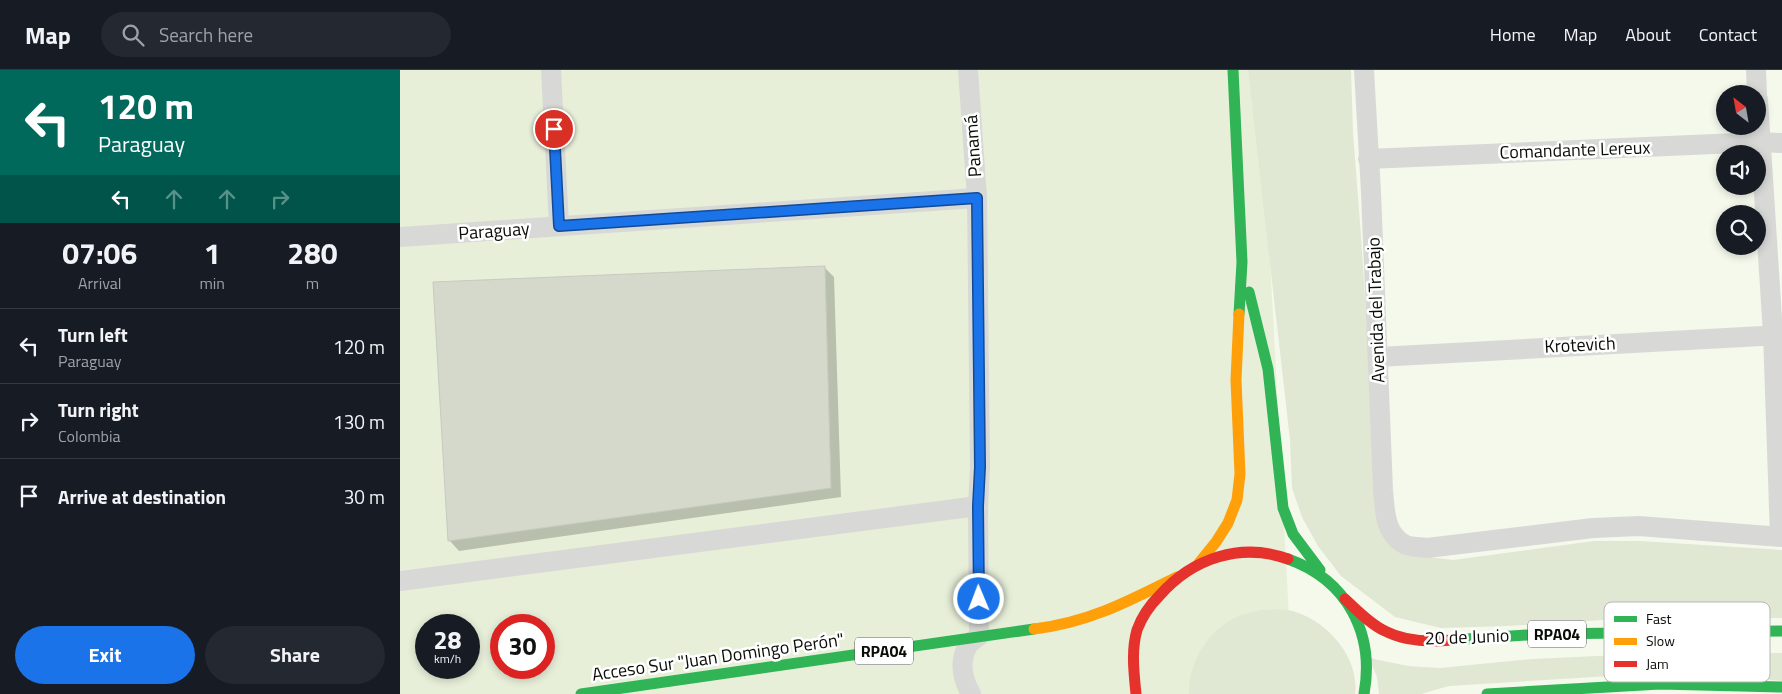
<!DOCTYPE html>
<meta charset="utf-8">
<style>
:root{--surface:#171b24;--page:#242831;--text:#f1f3f6;--muted:#9ea1a6;--line:#363941;--accent:#1a73e8}
body{margin:0;font-family:"Titillium Web",sans-serif;background:var(--page);color:var(--text);height:100vh;display:flex;flex-direction:column;font-size:19px;white-space:nowrap}
*{box-sizing:border-box;margin:0}
p{font-size:16px;color:var(--muted)}
.icon{flex:none;width:28px;height:28px;fill:none;stroke:currentColor;stroke-width:2;stroke-linecap:round;stroke-linejoin:round}
.map{position:relative;flex:1;overflow:hidden}
.panel{display:flex;flex-direction:column;background:var(--surface);width:400px}
.panel>*{flex:none}
.top-card{background:#00695c;color:#fff;overflow:hidden}
.needle{width:32px;rotate:329deg}
.buttons{position:absolute;left:1316px;top:15px;display:grid;gap:10px}
.buttons a{display:grid;place-items:center;width:50px;height:50px;border-radius:50%;background:var(--surface);box-shadow:0 2px 8px #0003;font-size:25px}
.speed{position:absolute;left:15px;top:544px;display:flex;gap:10px;font-size:25px;font-weight:700;text-align:center}
.speed>*{display:grid;place-content:center;width:65px;height:65px;border-radius:50%;background:var(--surface);box-shadow:0 2px 8px #0003;line-height:1}
.speed small{font-size:12px;font-weight:400}
.speed .limit{border:8px solid #d22;background:#fff;color:#111}
.pin{position:absolute;display:grid;place-items:center;width:42px;height:42px;color:#fff;margin:-21px;border:2px solid #fff;border-radius:50%;box-shadow:0 1px 5px #0007}
.me{position:absolute;width:55px;margin:-28px;rotate:359deg;stroke-linejoin:round;filter:drop-shadow(0 0 4px #0008)}
.turn{display:flex;align-items:center;gap:18px;height:105px;padding:0 15px;font-size:22px}
.turn .icon{width:65px;height:65px;stroke-width:2.5}
.turn b{display:block;font-size:35px;line-height:42px}
.lanes{display:flex;align-items:center;height:48px;padding:0 15px;background:#0003;justify-content:center;gap:25px;direction:ltr}
.lanes .off{opacity:.35}
.eta{display:flex;justify-content:space-evenly;align-items:center;height:85px;text-align:center}
.eta b{font-size:30px;font-weight:700;line-height:35px}
.cta{display:flex;gap:10px;margin-top:auto;padding:10px 15px}
.cta a{flex:1;height:58px;border-radius:30px;background:var(--accent);color:#fff;font-size:20px;font-weight:700;line-height:58px;text-align:center}
.cta a+a{background:var(--page);color:var(--text)}
ul{padding:0;list-style:none}
li{display:flex;align-items:center;gap:15px;height:75px;padding:0 15px;border-top:1px solid var(--line)}
li div{flex:1}
li b{display:block;font-size:19px}
li em{font-style:normal}
header{display:flex;align-items:center;gap:30px;box-sizing:border-box;height:70px;padding:0 25px;background:var(--surface);border-bottom:1px solid var(--line)}
header strong{font-size:24px}
nav{display:flex;gap:28px;margin-inline-start:auto;font-size:18px}
.search{width:350px;height:45px;background:var(--page);display:flex;align-items:center;gap:12px;box-sizing:border-box;padding:0 18px;border-radius:28px;color:var(--muted);font-size:19px}
main{display:flex;flex:1;min-height:0}
.map>svg:first-child{display:block}
</style>
<header>
<strong>Map</strong>
<div class="search"><svg class="icon" aria-label="search" viewBox="0 0 24 24"><circle cx="10" cy="10" r="6"/><path d="M15 15l6 6"/></svg>Search here</div>
<nav><a>Home</a><a>Map</a><a>About</a><a>Contact</a></nav>
</header>
<main>
<section class="panel">
<div class="top-card">
<div class="turn"><svg class="icon" aria-label="left" viewBox="0 0 24 24"><path d="M17 20v-9H6M10 6l-5 5 5 5"/></svg><div><b>120 m</b>Paraguay</div></div>
<div class="lanes"><svg class="icon" aria-label="left" viewBox="0 0 24 24"><path d="M17 20v-9H6M10 6l-5 5 5 5"/></svg><svg class="icon off" aria-label="ahead" viewBox="0 0 24 24"><path d="M12 20V5M6 11l6-6 6 6"/></svg><svg class="icon off" aria-label="ahead" viewBox="0 0 24 24"><path d="M12 20V5M6 11l6-6 6 6"/></svg><svg class="icon off" aria-label="right" viewBox="0 0 24 24"><path d="M7 20v-9h11M14 6l5 5-5 5"/></svg></div>
</div>
<div class="eta">
<div><b>07:06</b><p>Arrival</p></div>
<div><b>1</b><p>min</p></div>
<div><b>280</b><p>m</p></div>
</div>
<ul>
<li><svg class="icon" aria-label="left" viewBox="0 0 24 24"><path d="M17 20v-9H6M10 6l-5 5 5 5"/></svg><div><b>Turn left</b><p>Paraguay</p></div><em>120 m</em></li>
<li><svg class="icon" aria-label="right" viewBox="0 0 24 24"><path d="M7 20v-9h11M14 6l5 5-5 5"/></svg><div><b>Turn right</b><p>Colombia</p></div><em>130 m</em></li>
<li><svg class="icon" aria-label="arrive" viewBox="0 0 24 24"><path d="M6 21V4h12l-3 4 3 4H6"/></svg><div><b>Arrive at destination</b></div><em>30 m</em></li>
</ul>
<div class="cta"><a>Exit</a><a>Share</a></div>
</section>
<div class="map">
<svg width="1382" height="624" viewBox="0 0 1382 624">
<rect width="100%" height="100%" fill="#f4f9ec"/>
<path fill="#e7efd9" fill-rule="evenodd" d="M 0,0 L 860,0 L 893,624 L 0,624 ZM 26,555 L 69,555 L 69,598 L 26,598 ZM 101,555 L 144,555 L 144,598 L 101,598 Z"/>
<g fill="#e0e7d3">
<path d="M 848,0 L 951,0 L 953,63 L 961,166 L 976,401 L 986,453 L 1029,487 L 1053,490 L 1194,471 L 1239,471 L 1382,480 L 1382,548 L 1236,548 L 1107,556 L 1041,558 L 995,547 L 941,506 L 918,476 L 902,447 L 892,418 L 890,370 Z"/>
<path d="M 861,540 C 870,540 880,539 888,540 C 924,547 960,586 955,624 L 789,624 C 788,594 807,561 835,548 C 843,544 853,542 861,540 Z"/>
<path d="M 1264,583 L 1382,583 L 1382,611 L 1275,602 L 1049,616 L 1021,624 L 979,624 L 977,607 L 969,588 L 1008,596 L 1040,598 L 1132,589 Z"/>
</g>
<path fill="#0003" d="M 424,197 L 434,207 L 441,427 L 59,481 L 50,471 Z"/>
<path fill="#d4d9cb" stroke="#c6cac0" d="M 425,196 L 431,418 L 48,471 L 33,212 Z"/>
<g fill="none" stroke-linecap="round" stroke-linejoin="round">
<g stroke="#d8d9d6" stroke-width="20">
<path d="M 151,0 L 159,156"/>
<path d="M 568,0 L 577,128 L 580,397 L 578,436 L 579,566 C 575,569 569,573 567,577 C 559,593 563,610 571,624"/>
<path d="M 964,0 L 971,122 L 983,420 C 985,439 984,463 1004,474 C 1009,477 1020,477 1027,478 L 1193,458 L 1239,456 L 1382,467"/>
<path d="M 1356,0 L 1357,24"/>
<path d="M 1358,30 L 1373,264 L 1380,467"/>
<path d="M 968,89 L 1360,72 L 1382,73"/>
<path d="M 0,167 L 577,128"/>
<path d="M 978,287 L 1382,265"/>
<path d="M 0,511 L 578,436"/>
</g>
<g stroke="#30b455" stroke-width="11">
<path d="M 833,0 L 842,192 L 839,244"/>
<path d="M 849,222 L 868,299 L 883,438 L 893,464 L 920,500"/>
<path d="M 888,489 C 947,510 975,563 964,624"/>
<path d="M 1052,570 L 1142,564 L 1382,561"/>
<path d="M 181,624 L 634,559"/>
<path d="M 1087,624 L 1260,614 L 1382,617"/>
</g>
<g stroke="#ff9f0a" stroke-width="11">
<path d="M 799,493 L 816,472 L 828,453 L 837,430 L 840,404 L 836,310 L 839,244"/>
<path d="M 634,559 C 688,553 729,531 777,507"/>
</g>
<g stroke="#e5322d" stroke-width="11">
<path d="M 945,529 C 957,540 970,554 985,561 C 1004,571 1031,572 1052,570"/>
<path d="M 736,624 C 734,603 731,581 737,560 C 742,546 750,535 760,525 C 793,488 841,472 888,489"/>
</g>
</g>
<g fill="none" stroke-linecap="round" stroke-linejoin="round">
<defs>
<path id="route" d="M 154,59 L 159,156 L 577,128 L 580,397 L 578,436 L 579,529"/>
</defs>
<use href="#route" stroke="#114b97" stroke-width="12"/>
<use href="#route" stroke="#1a73e8" stroke-width="9"/>
</g>
<g text-anchor="middle" stroke-width="5" stroke-linejoin="round" paint-order="stroke">
<g fill="#fff" stroke="#545651" stroke-width="1">
<rect x="1128" y="550.5" width="58" height="27" rx="4"/>
<rect x="455" y="567.5" width="58" height="27" rx="4"/>
</g>
<g font-size="16" font-weight="bold" fill="#0a0d06">
<text x="1157" y="570">RPA04</text>
<text x="484" y="587">RPA04</text>
</g>
<g font-size="18" fill="#0a0d06" stroke="#fff">
<text transform="translate(573 76) rotate(-94)" y="6">Panamá</text>
<text transform="translate(1175 80) rotate(-2)" y="6">Comandante Lereux</text>
<text transform="translate(94 161) rotate(-4)" y="6">Paraguay</text>
<text transform="translate(976 240) rotate(-92)" y="6">Avenida del Trabajo</text>
<text transform="translate(1180 275) rotate(-3)" y="6">Krotevich</text>
<text transform="translate(1067 567) rotate(-2)" y="6">20 de Junio</text>
<text transform="translate(318 587) rotate(-8)" y="6">Acceso Sur "Juan Domingo Perón"</text>
</g>
</g>
<rect x="1204" y="532" width="166" height="80" rx="8" fill="#fff" stroke="#b6b6b4" stroke-width="1"/>
<rect x="1214" y="546" width="23" height="6" fill="#30b455"/>
<rect x="1214" y="568" width="23" height="7" fill="#ff9f0a"/>
<rect x="1214" y="591" width="23" height="6" fill="#e5322d"/>
<g font-size="14" fill="#0a0d06">
<text x="1246" y="554">Fast</text>
<text x="1246" y="576">Slow</text>
<text x="1246" y="599">Jam</text>
</g>
</svg>
<div class="buttons">
<a><svg class="needle" viewBox="-14 -14 28 28"><path d="M0-13l5 13h-10z" fill="#e53935"/><path d="M0 13l5-13h-10z" fill="#9ea1a6"/></svg></a>
<a><svg class="icon" aria-label="sound" viewBox="0 0 24 24"><path d="M4 9h4l5-4v14l-5-4H4zM17 9q2 3 0 6"/></svg></a>
<a><svg class="icon" aria-label="search" viewBox="0 0 24 24"><circle cx="10" cy="10" r="6"/><path d="M15 15l6 6"/></svg></a>
</div>
<div class="speed"><div>28<small>km/h</small></div><div class="limit">30</div></div>
<div class="pin" style="left:154px;top:59px;background:#d93025"><svg class="icon" aria-label="arrive" viewBox="0 0 24 24"><path d="M6 21V4h12l-3 4 3 4H6"/></svg></div>
<svg class="me" style="left:579px;top:529px" viewBox="-20 -20 40 40"><circle r="17" fill="#1a73e8" stroke="#fff" stroke-width="3"/><path d="M0-11L8 9 0 5-8 9z" fill="#fff"/></svg>
</div>
</main>
